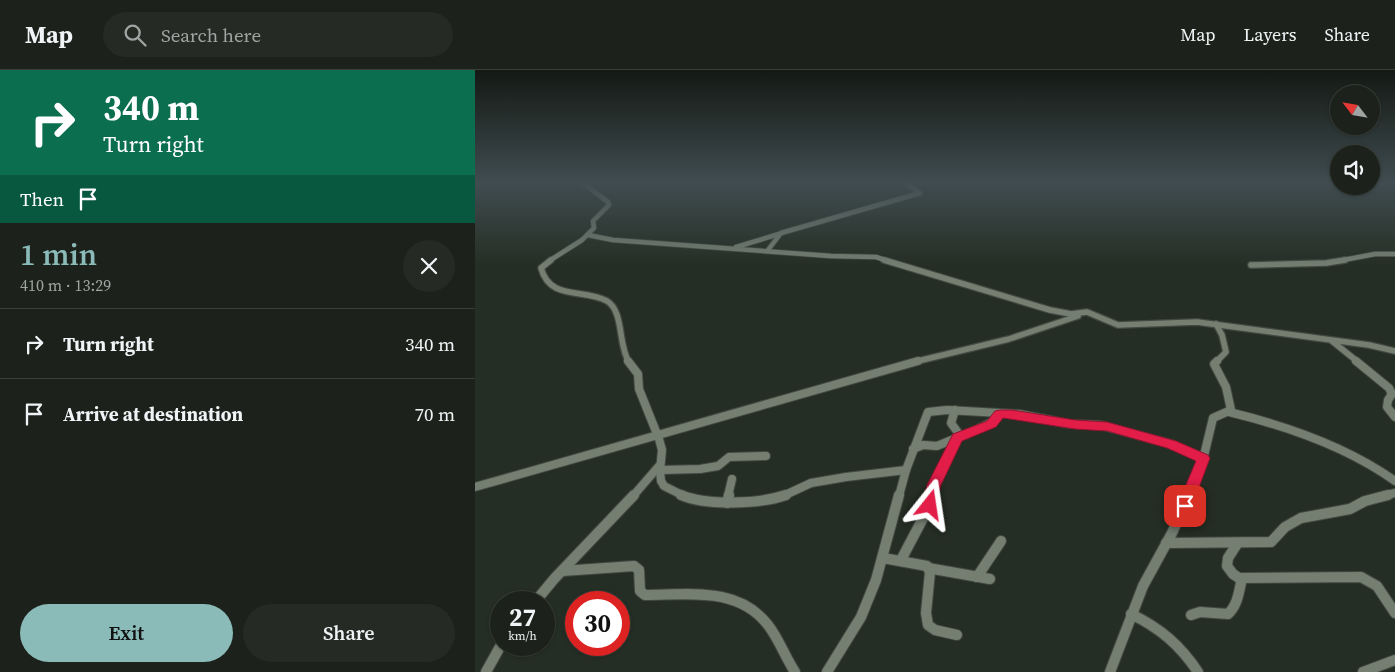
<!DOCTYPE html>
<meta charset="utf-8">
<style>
:root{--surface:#1c221b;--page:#252a24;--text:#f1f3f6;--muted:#a0a4a3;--line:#3a3f3a;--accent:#8bbbb9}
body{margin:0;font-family:"Source Serif 4",serif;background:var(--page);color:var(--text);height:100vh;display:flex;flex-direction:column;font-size:19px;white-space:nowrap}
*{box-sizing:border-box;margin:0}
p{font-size:16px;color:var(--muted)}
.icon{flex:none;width:28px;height:28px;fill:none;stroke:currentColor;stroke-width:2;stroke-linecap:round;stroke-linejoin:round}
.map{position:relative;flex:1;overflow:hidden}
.sheet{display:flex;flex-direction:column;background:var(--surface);width:475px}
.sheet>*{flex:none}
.hud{background:#0b6e4f;color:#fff;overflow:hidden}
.needle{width:32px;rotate:301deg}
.tools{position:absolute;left:855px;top:15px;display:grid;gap:10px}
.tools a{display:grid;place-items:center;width:50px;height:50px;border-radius:50%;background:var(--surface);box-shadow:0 1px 4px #0004,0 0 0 1px var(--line);font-size:25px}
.speed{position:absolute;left:15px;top:521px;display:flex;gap:10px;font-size:25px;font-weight:700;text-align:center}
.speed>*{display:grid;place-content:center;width:65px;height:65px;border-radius:50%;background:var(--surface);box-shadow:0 1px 4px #0004,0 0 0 1px var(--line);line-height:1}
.speed small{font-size:12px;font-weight:400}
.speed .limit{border:8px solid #d22;background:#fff;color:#111}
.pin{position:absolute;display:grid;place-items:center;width:42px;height:42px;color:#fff;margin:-21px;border-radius:10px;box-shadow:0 2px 8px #0006}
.me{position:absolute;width:55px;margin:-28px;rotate:15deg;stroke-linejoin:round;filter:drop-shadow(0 0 4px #0008)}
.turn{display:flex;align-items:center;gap:18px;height:105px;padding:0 20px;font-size:22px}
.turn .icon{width:65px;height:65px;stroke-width:2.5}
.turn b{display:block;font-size:35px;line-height:42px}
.then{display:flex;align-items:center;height:48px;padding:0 20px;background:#0003;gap:10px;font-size:19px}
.round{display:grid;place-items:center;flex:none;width:52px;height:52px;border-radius:26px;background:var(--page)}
.headline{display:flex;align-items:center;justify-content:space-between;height:85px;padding:0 20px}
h1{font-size:30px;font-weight:600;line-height:38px;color:var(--accent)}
.action{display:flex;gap:10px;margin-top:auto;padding:10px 20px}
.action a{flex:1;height:58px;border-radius:30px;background:var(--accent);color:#111;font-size:20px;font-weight:600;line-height:58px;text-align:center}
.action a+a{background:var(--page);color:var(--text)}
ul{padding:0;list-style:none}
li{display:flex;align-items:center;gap:15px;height:70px;padding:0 20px;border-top:1px solid var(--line)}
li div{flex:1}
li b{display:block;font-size:19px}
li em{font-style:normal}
header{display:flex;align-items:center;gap:30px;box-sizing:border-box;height:70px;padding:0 25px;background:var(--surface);border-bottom:1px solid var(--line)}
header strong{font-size:24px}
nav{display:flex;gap:28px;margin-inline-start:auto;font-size:18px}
.search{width:350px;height:45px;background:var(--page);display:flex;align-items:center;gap:12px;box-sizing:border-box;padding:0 18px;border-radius:28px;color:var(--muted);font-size:19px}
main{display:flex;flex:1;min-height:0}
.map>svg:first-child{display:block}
</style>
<header>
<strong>Map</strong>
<div class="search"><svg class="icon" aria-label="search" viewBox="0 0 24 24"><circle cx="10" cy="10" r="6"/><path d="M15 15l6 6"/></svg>Search here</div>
<nav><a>Map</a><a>Layers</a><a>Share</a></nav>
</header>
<main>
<section class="sheet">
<div class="hud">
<div class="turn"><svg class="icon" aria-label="right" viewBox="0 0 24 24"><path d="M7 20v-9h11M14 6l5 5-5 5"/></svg><div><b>340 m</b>Turn right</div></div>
<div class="then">Then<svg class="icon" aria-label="arrive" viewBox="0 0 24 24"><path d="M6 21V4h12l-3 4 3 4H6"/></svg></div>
</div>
<div class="headline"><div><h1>1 min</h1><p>410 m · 13:29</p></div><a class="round"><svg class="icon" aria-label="close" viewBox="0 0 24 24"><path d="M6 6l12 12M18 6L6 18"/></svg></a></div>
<ul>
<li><svg class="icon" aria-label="right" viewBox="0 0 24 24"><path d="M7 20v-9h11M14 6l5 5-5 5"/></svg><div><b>Turn right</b></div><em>340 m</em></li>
<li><svg class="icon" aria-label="arrive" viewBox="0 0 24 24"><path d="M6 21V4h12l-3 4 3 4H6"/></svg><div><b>Arrive at destination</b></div><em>70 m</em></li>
</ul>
<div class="action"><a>Exit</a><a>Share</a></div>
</section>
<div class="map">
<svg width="920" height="602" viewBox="0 0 920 602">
<rect width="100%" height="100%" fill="#252e24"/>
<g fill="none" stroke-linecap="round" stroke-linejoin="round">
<defs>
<g id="minor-far3">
<path d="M 113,165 L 138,170 L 356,186 L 401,187 L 413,191"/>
<path d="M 261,177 L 304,164"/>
<path d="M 293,180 L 306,163 L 445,123 L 430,113"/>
<path d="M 74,191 L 107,170 L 119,158 L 118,151 L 134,135 L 133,132 L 108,113"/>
<path d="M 863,191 L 900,184 L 920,184"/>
</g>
<g id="minor-far2">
<path d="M 76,190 L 66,198 C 75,231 108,218 132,231 C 149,241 143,276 154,292"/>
<path d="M 409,190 L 575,240 L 596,244 L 612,242 L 643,255 L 722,252 L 894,275 L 920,281"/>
<path d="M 776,195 L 851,193 L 870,190"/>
<path d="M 857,271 L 883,292"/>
<path d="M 439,292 L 534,269 L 603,246"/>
<path d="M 741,292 L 751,282 L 747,265 L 741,254"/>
</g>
<g id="minor-far1">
<path d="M 153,291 L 163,304 L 164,319 L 184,369 L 187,380 L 185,401 L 186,411 L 189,416 L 209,426"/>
<path d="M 881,291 L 914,318 L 917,324 L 913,330 L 912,337 L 920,347"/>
<path d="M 754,342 C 812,356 871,376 920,411"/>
<path d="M 438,379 L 448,375 L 462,376 L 503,359 L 519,351 L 525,344"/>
<path d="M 185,400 L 225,399 L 243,396 L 254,387 L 291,386"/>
<path d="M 0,417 L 443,291"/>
<path d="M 158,426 L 184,396"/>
<path d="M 253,426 L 257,409"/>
<path d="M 308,426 L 336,413 L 371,407 L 431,400"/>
<path d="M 424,426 L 431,400 L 453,342 L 472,340 L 544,344 L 595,354 L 625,355 L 696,374 L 729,388"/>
<path d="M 457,426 L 459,415 L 484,364 L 476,353 L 480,340"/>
<path d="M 713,426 L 727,394 L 738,348 L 756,340 L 751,317 L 739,294 L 742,291"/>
<path d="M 908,426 L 920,423"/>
</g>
<g id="minor">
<path d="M 206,425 C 231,436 285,434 311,425"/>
<path d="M 252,433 L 254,425"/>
<path d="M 691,473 L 796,472 L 810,457 L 826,448 L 875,439 L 890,431 L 913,425"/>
<path d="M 762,474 L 753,488 L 752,496 L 758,504 L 764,508 L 886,507 L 902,516 L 920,543"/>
<path d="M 408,488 L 452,496 L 455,502 L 451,543 L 453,555 L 460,560 L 482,565"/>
<path d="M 426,490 L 455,435 L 457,425"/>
<path d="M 453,498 L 515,509"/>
<path d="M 87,501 L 159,496 L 164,500 L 165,521 L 170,525 C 213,525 263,516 293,555 C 304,569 310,587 320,602"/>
<path d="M 502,507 L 526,471"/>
<path d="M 60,532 L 79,509 L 159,425"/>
<path d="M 656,544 C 685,558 705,575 723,602"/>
<path d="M 716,545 L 725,542 L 753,544 C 763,535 764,521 767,508"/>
<path d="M 11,602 L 26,575"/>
<path d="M 352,602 L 386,547 L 401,510 L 424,425"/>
<path d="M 635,602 L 668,516 L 697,463 L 714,425"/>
<path d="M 888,602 L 920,590"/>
</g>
</defs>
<use href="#minor-far3" stroke="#424941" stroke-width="6"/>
<use href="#minor-far2" stroke="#424941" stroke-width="8"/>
<use href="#minor-far1" stroke="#424941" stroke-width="10"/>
<use href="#minor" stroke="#424941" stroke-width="12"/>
<use href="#minor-far3" stroke="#747f72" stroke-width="4.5"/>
<use href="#minor-far2" stroke="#747f72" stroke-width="5.5"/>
<use href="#minor-far1" stroke="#747f72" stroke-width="8"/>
<use href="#minor" stroke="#747f72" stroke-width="10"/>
</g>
<linearGradient id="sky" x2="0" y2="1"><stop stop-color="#141914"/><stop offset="0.57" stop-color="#404c50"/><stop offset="1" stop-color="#404c50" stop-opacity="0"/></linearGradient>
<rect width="920" height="197" fill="url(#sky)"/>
<path fill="#e11d48" stroke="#92132f" d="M 525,340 L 537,340 L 600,350 L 632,352 L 701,371 L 733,385 L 735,388 L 717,436 L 715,440 L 710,441 L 704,440 L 702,436 L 721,391 L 692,378 L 632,361 L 600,359 L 528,348 L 521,357 L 487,371 L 466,415 L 460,439 L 455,441 L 450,439 L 447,435 L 452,415 L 478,364 L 512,351 L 520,341 Z"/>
</svg>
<div class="tools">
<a><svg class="needle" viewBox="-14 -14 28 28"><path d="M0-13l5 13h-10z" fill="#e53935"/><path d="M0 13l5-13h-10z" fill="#a0a4a3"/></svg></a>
<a><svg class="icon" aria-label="sound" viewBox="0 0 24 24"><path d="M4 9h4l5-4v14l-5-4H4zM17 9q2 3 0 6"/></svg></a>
</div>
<div class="speed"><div>27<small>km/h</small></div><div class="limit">30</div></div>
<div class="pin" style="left:710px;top:436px;background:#d93025"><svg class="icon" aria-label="arrive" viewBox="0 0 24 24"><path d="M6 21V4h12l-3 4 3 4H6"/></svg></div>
<svg class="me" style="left:455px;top:435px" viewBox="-20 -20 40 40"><path d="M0-17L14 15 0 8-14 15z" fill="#e11d48" stroke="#fff" stroke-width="4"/></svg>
</div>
</main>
